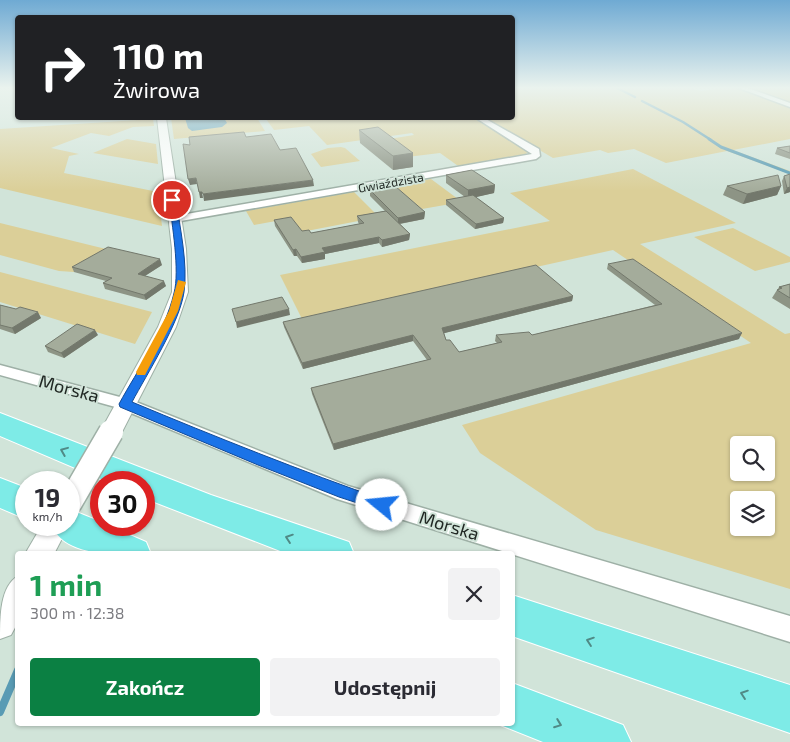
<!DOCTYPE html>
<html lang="pl">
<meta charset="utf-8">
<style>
:root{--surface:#fff;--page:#f2f2f3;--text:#2b2b33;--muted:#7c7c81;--accent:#0b8043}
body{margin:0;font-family:"Exo 2",sans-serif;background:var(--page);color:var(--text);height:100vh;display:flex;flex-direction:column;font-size:19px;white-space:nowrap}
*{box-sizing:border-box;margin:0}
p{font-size:16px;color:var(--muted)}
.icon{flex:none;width:28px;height:28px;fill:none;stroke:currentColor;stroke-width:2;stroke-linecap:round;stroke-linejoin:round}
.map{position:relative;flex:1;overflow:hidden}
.panel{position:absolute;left:15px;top:551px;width:500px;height:175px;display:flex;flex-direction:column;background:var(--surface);border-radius:5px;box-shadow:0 1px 4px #0004}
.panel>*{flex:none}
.banner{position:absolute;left:15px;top:15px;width:500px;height:105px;border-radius:5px;box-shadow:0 1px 4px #0004;background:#202124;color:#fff;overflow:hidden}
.fabs{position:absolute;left:730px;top:436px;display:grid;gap:10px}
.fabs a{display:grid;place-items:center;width:45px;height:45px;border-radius:5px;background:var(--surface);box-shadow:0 1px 4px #0004;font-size:25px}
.speed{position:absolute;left:15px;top:471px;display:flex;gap:10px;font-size:25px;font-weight:700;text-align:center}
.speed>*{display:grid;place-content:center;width:65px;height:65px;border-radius:50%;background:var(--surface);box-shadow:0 1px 4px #0004;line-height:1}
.speed small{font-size:12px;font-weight:400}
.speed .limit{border:8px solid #d22;background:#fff;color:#111}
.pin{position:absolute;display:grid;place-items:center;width:42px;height:42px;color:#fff;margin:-21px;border:2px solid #fff;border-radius:50%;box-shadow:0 1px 5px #0007}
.me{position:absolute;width:55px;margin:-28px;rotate:287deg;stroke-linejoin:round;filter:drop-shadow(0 0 4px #0008)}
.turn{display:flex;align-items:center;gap:18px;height:105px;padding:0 15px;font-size:22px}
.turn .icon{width:65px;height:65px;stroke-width:2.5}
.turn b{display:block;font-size:35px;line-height:42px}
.round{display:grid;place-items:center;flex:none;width:52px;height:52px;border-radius:5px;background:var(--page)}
.summary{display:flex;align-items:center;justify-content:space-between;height:85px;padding:0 15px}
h1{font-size:30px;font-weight:700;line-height:38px;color:#1e9e55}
.primary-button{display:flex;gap:10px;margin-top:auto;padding:10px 15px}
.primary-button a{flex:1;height:58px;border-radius:5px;background:var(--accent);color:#fff;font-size:20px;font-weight:700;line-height:58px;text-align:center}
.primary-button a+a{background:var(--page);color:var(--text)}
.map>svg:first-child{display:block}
</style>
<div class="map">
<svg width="790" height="742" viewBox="0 0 790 742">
<rect width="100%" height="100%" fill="#d1e4d9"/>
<g fill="#dbcf98" fill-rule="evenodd">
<path d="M 513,87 L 685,87 L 701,91 L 733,87 L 741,88 L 790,106 L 790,139 L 733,150 L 790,171 L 790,174 L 727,151 L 666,163 L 634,149 L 608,153 L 600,150 L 553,158 L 485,118 L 512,118 Z"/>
<path d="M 744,87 L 790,87 L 790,104 Z"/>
<path d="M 171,118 L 257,118 L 265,131 L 174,139 Z"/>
<path d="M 277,118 L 473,118 L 528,151 L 524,157 L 461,168 L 440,153 L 407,157 L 389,139 L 414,135 L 412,133 L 327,145 L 309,126 L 274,130 L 266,119 Z"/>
<path d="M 153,119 L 154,126 L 133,127 L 109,136 L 91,133 L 51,148 L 79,154 L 69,156 L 64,173 L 158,192 L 162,226 L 0,188 L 0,129 Z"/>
<path d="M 127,139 L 156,144 L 158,164 L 93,153 Z"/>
<path d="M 341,147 L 345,148 L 360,161 L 321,167 L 311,154 L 328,148 Z"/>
<path d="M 633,169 L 736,223 L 640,244 L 785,334 L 790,333 L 790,589 L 596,530 L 480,453 L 462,425 L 751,343 L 613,250 L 302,319 L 280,275 L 550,221 L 510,193 ZM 739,445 L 766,445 L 766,472 L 739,472 ZM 739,500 L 766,500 L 766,528 L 739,528 Z"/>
<path d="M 431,179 L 462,202 L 422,209 L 394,185 Z"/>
<path d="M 354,192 L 379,217 L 286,235 L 276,221 L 254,225 L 246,211 Z"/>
<path d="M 0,223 L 110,250 L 74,272 L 59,271 L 0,255 Z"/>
<path d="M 733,228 L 790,257 L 790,262 L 755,271 L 694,237 Z"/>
<path d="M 0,272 L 152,312 L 135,344 L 0,302 Z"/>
</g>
<path fill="#599bb4" d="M 185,118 L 224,118 L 227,123 L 222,127 L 192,131 L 188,128 Z"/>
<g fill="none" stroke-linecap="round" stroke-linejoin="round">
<g stroke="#599bb4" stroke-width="2.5">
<path d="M 615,87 L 635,97"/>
<path d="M 642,101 L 683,122 L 711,140"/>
</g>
<path stroke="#599bb4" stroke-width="3" d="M 709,139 L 721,147 L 790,173"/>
<path stroke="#599bb4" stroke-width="8" d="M 0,712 L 18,670"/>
<defs>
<g id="minor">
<path d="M 736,87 L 745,87 L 790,103 L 790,107 Z"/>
<path d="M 476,118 L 484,118 L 539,149 L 540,156 L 536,159 L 175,222 L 170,219 L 175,216 L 532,154 Z"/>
<path d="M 0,365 L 131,400 L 348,486 L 790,616 L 790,642 L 337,499 L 119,408 L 0,375 Z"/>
</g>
<g id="tertiary">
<path d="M 157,118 L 166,118 L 186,249 L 188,292 L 176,327 L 122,432 L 119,438 L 111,440 L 103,438 L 100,432 L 158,327 L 172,292 L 172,249 Z"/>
<path d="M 69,524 L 69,525 L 54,554 L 25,554 L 42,525 Z"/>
<path d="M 18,576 L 18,622 L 11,635 L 0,639 C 0,617 0,586 18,576 Z"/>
</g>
<g id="motorway">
<path d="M 0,413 L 211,495 L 349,542 L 354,554 L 288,554 L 144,498 L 144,482 L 108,482 L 0,436 Z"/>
<path d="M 0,478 L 26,488 L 26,519 L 0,508 Z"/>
<path d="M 69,509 L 101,522 L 101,525 L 107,525 L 146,542 L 151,554 C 119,554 67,559 51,525 L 69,525 Z"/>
<path d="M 512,595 L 790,685 L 790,733 L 512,636 Z"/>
<path d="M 512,683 L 623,725 L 631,742 L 543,742 L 498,724 L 512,724 Z"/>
</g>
</defs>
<use href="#minor" stroke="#9eb0a6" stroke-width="3"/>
<use href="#tertiary" stroke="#9eb0a6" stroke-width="2"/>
<use href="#motorway" stroke="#fff" stroke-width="2"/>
<use href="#minor" fill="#fff" fill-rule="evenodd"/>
<use href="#tertiary" fill="#fff" fill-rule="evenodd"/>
<use href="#motorway" fill="#7eebe7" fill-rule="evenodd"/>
<defs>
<path id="tertiary-bridge" d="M 69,504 L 111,432"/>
</defs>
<use href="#tertiary-bridge" stroke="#9eb0a6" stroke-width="27" stroke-linecap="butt"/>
<use href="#tertiary-bridge" stroke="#fff" stroke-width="24"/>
</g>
<g fill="#8d9485">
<path d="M 359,130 L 413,153 L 413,167 L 393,170 L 360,143 Z"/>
<path d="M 790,146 L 790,159 L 775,154 L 777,148 Z"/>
<path d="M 790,174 L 790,192 L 784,194 L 782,181 L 784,176 Z"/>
<path d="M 446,175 L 495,185 L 494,193 L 475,197 L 504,218 L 503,223 L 475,229 L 446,205 L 446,200 L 465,197 L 446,183 Z"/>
<path d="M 727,186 L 781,186 L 777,195 L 743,204 L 723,195 Z"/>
<path d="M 370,190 L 425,212 L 424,219 L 400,224 L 410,234 L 409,240 L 382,247 L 379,243 L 325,254 L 325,259 L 302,263 L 297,256 L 294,256 L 275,226 L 274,220 L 302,231 L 311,233 L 359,224 L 358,222 L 357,216 L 385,211 L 370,196 Z"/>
<path d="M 608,264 L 739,339 L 334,450 L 312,394 L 311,388 L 427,360 L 413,341 L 303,369 L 284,327 L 283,322 L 573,296 L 572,301 L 444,333 L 446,340 L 459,352 L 497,343 L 495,341 L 496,335 L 532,335 L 655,305 L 607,269 Z"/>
<path d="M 162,265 L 145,276 L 166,286 L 146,300 L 105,289 L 103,283 L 106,281 L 74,272 L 72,267 Z"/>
<path d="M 790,284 L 790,309 L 772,298 L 777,290 L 778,289 L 779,287 Z"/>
<path d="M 0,305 L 41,318 L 15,334 L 0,329 Z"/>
<path d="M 98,335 L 64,358 L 48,352 L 45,346 Z"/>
</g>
<g fill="#73786c">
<path d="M 413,153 L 413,167 L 393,170 L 393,156 Z"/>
<path d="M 196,178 L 197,184 L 190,185 L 188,179 Z"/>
<path d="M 313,180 L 314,186 L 204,201 L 203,194 Z"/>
<path d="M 495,185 L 494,193 L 468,199 L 468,190 Z"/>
<path d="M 781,186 L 777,195 L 743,204 L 747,194 Z"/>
<path d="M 790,187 L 790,192 L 784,194 L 787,188 Z"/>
<path d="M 199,192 L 202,192 L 203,198 L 200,198 Z"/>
<path d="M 425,212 L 424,219 L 398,224 L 398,218 Z"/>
<path d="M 504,218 L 503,223 L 475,229 L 476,224 Z"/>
<path d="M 410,234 L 409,240 L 382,247 L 382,240 Z"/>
<path d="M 379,237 L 379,243 L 325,254 L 325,259 L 302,263 L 301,257 L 322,248 Z"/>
<path d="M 296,249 L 297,256 L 294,256 L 293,250 Z"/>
<path d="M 160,259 L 162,265 L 140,279 L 138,274 Z"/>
<path d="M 164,281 L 166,286 L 146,300 L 144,295 Z"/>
<path d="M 573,296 L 572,301 L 441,334 L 442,328 Z"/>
<path d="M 289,309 L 290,315 L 237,328 L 236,322 Z"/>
<path d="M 38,312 L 41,318 L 15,334 L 12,328 Z"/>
<path d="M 95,330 L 98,335 L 64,358 L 61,353 Z"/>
<path d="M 742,333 L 739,339 L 334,450 L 333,444 Z"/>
<path d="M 413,335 L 413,341 L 303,369 L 302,363 Z"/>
</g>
<g fill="#a4ac9b" stroke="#73786c">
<path d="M 378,127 L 413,153 L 393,156 L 359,130 Z"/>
<path d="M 244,132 L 246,137 L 271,134 L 280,150 L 296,148 L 313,180 L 203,194 L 202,192 L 199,192 L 196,178 L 188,179 L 183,144 L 190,145 L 189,137 Z"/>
<path d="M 790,146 L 790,153 L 777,148 Z"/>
<path d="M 472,170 L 495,185 L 468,190 L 446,175 Z"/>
<path d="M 790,174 L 790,187 L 787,188 L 784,176 Z"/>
<path d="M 778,175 L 781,186 L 747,194 L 727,186 Z"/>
<path d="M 395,186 L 425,212 L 398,218 L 370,190 Z"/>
<path d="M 473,195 L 504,218 L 476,224 L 446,200 Z"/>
<path d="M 386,211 L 410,234 L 382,240 L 379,237 L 322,248 L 325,252 L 301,257 L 296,249 L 293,250 L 274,220 L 291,217 L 302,231 L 309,230 L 311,233 L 364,223 L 357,216 Z"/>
<path d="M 108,247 L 160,259 L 138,274 L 164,281 L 144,295 L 103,283 L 112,278 L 72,267 Z"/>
<path d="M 633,259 L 742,333 L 333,444 L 311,388 L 431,359 L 413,335 L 302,363 L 283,322 L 536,265 L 573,296 L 442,328 L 446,340 L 450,340 L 459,352 L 502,342 L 496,335 L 529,332 L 532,335 L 662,304 L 608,264 Z"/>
<path d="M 790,284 L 790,298 L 777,290 L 782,288 L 779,287 Z"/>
<path d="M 282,297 L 289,309 L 236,322 L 232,309 Z"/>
<path d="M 0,305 L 16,309 L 20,307 L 38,312 L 12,328 L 0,325 Z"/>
<path d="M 77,324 L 95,330 L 61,353 L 45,346 Z"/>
</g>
<defs><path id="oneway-chevron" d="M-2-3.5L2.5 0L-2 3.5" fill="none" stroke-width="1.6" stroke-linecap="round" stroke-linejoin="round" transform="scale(1.25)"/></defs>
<g stroke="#508a86">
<use href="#oneway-chevron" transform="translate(64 451) rotate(-158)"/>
<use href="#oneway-chevron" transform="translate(289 538) rotate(-161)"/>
<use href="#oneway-chevron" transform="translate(590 641) rotate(-161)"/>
<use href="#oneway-chevron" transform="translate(744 694) rotate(-161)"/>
<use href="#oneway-chevron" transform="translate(558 724) rotate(21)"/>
</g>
<linearGradient id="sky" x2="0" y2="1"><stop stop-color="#6faad3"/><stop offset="0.46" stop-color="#eaf3ee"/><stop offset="1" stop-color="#eaf3ee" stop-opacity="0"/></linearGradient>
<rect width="790" height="191" fill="url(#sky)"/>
<path fill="#1a73e8" stroke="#114b97" d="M 172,198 L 176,200 C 180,228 188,264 184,292 C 180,322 147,374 132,402 C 216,437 301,471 387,501 L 389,505 L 387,509 L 382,511 L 339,497 L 258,465 L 120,407 L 119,404 C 138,369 165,332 174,293 C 180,271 172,224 169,200 Z"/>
<path fill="#f59e0b" d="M 178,280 L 186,282 L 178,311 L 145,375 L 137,375 L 136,372 L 169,311 Z"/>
<g text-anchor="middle" stroke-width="4" stroke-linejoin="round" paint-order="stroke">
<g font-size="12" fill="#212824" stroke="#d1e4d9">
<text transform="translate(391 183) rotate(-10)" y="4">Gwiaździsta</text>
</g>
<g font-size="18" fill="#212824" stroke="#d1e4d9">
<text transform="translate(69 389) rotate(15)" y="6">Morska</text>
<text transform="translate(449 526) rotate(17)" y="6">Morska</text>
</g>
</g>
</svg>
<div class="fabs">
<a><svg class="icon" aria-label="search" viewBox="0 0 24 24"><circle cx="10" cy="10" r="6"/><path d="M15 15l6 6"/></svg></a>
<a><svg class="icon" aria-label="layers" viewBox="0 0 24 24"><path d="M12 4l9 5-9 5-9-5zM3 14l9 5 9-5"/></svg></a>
</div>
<div class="speed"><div>19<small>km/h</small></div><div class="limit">30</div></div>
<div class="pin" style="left:172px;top:200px;background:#d93025"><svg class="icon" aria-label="arrive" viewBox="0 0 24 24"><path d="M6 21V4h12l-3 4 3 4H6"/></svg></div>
<svg class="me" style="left:382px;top:505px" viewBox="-20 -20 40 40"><circle r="19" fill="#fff"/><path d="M0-13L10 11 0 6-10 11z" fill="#1a73e8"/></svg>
<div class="banner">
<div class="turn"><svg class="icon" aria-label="right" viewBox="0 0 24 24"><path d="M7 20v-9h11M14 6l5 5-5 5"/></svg><div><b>110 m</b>Żwirowa</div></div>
</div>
<section class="panel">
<div class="summary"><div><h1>1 min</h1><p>300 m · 12:38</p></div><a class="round"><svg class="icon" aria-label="close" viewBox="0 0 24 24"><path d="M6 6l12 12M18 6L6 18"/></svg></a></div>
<div class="primary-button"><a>Zakończ</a><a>Udostępnij</a></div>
</section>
</div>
